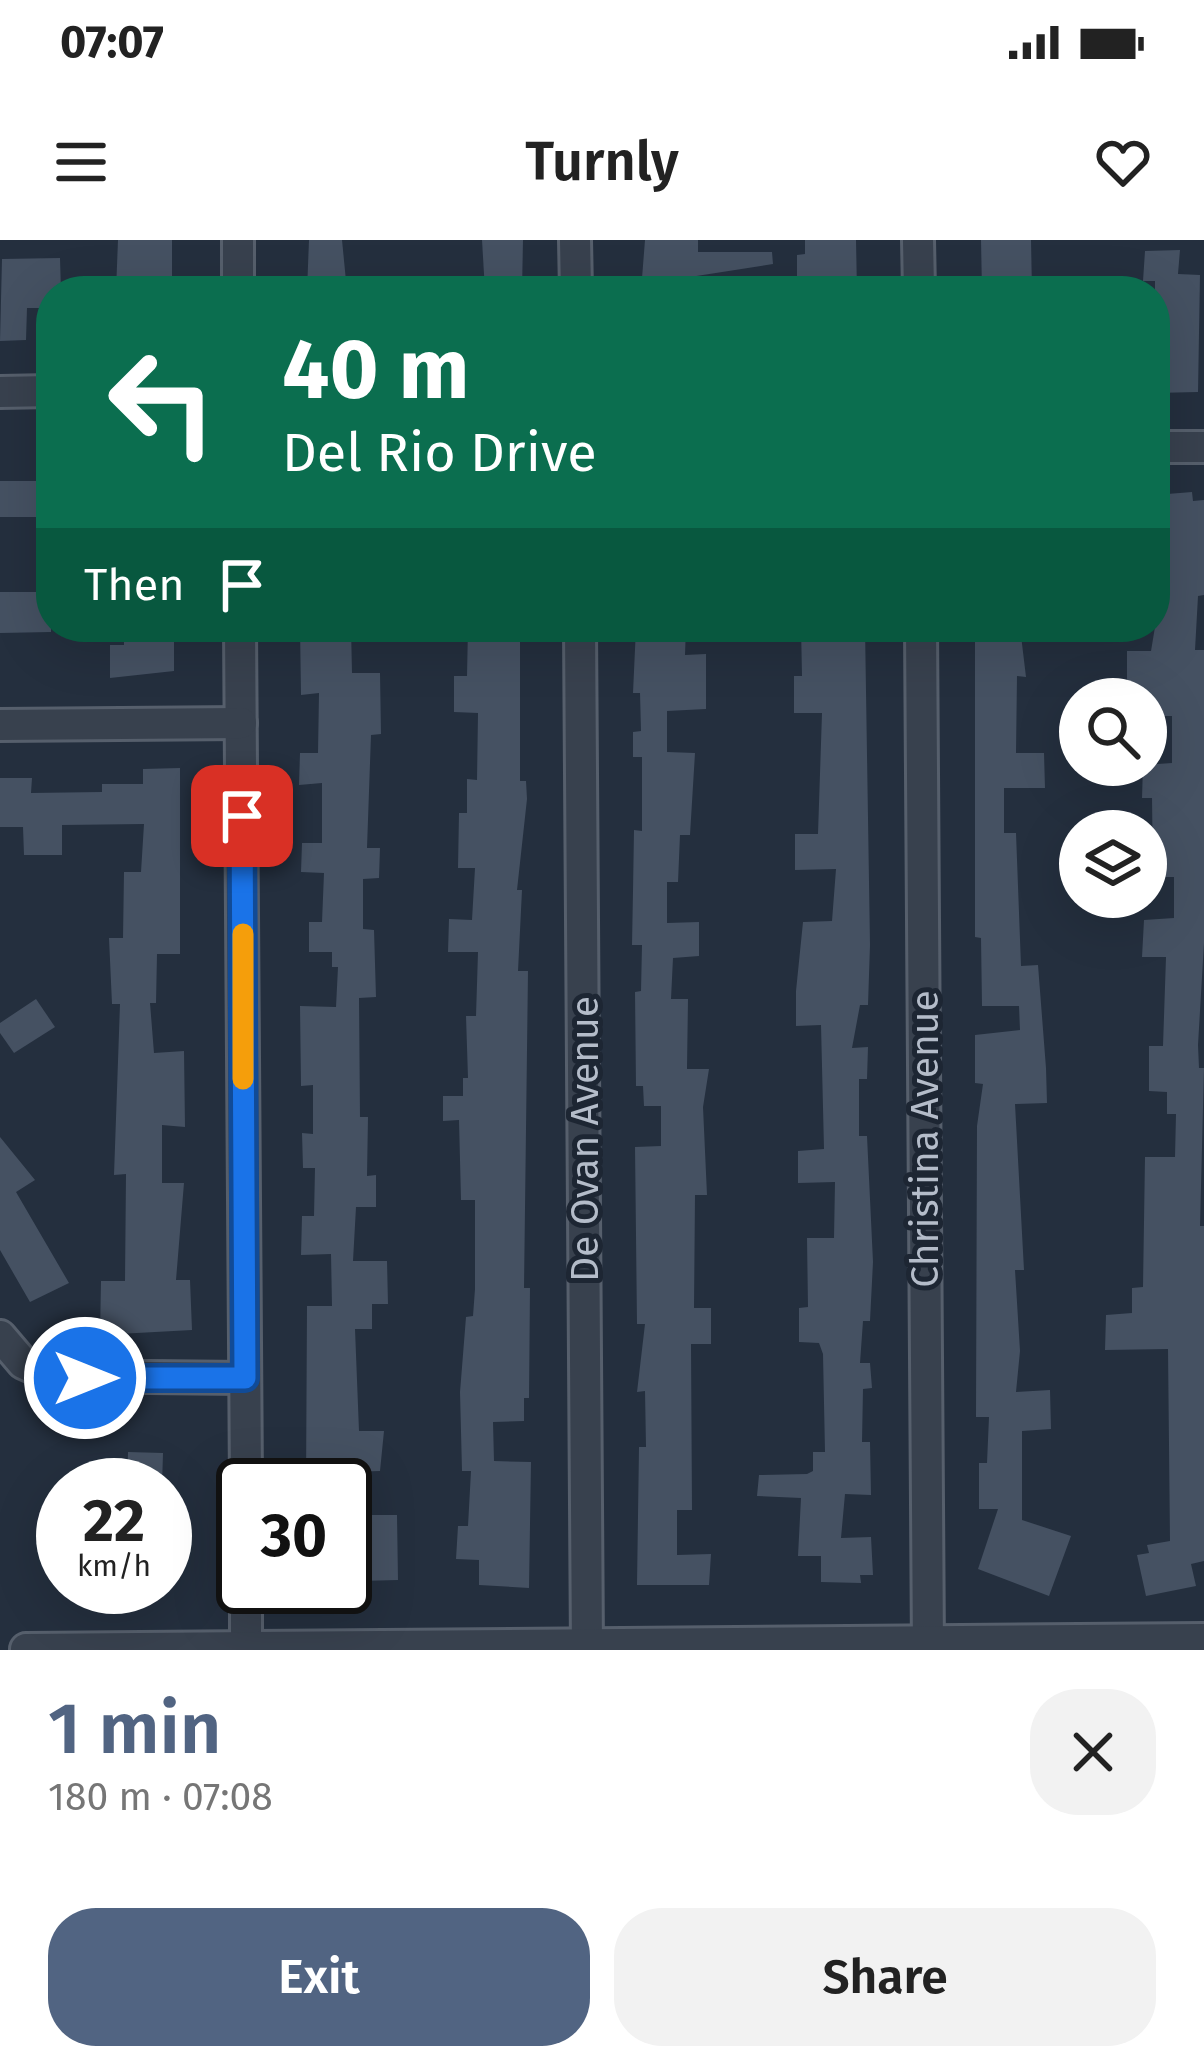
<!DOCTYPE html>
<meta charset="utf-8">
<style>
:root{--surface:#fff;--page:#f2f2f2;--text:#222;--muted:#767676;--accent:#516482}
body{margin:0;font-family:"Fira Sans",sans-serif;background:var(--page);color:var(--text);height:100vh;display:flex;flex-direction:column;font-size:45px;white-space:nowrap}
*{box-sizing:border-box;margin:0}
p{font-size:39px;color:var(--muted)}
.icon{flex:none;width:66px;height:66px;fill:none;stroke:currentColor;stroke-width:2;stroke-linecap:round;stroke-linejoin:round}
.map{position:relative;height:1410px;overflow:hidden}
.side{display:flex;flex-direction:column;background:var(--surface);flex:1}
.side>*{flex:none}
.top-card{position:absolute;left:36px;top:36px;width:1134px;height:366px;border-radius:48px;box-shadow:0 12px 48px #0002;background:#0b6e4f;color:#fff;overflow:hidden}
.tools{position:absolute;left:1059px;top:438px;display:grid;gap:24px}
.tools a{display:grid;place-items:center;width:108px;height:108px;border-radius:50%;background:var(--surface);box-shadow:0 12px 48px #0002;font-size:60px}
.speed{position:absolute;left:36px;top:1218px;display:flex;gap:24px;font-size:60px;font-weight:700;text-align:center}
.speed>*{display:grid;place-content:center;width:156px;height:156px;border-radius:50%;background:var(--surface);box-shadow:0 12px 48px #0002;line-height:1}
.speed small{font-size:30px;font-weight:400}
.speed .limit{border:6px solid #111;border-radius:18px;background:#fff;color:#111}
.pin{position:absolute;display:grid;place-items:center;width:102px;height:102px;color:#fff;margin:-51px;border-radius:24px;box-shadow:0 6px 18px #0006}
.me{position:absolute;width:132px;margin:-66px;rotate:90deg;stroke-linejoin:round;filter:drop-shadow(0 0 9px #0008)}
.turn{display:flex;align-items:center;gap:42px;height:252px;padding:0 48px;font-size:54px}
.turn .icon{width:156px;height:156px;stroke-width:2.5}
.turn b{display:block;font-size:84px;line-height:102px}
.then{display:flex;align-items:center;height:114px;padding:0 48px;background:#0003;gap:24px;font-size:45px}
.round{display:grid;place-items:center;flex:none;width:126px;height:126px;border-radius:48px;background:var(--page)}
.summary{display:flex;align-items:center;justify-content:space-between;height:204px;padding:0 48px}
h1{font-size:72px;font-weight:600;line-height:90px;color:var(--accent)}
.action{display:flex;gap:24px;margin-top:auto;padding:24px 48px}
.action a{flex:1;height:138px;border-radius:48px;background:var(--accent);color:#fff;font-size:48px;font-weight:600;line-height:138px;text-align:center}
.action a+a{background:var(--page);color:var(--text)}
.status{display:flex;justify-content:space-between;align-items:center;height:84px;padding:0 60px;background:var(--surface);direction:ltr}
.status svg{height:33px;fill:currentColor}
header{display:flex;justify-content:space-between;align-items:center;height:156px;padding:0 48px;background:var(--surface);font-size:54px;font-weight:600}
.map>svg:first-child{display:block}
</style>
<div class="status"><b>07:07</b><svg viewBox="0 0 49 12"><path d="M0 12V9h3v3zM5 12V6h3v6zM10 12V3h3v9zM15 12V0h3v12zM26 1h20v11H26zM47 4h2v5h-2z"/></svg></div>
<header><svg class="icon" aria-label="menu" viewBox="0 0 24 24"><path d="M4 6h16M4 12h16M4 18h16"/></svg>Turnly<svg class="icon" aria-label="heart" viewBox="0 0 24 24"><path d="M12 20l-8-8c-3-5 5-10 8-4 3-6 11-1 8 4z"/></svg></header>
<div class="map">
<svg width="1204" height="1410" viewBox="0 0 1204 1410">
<rect width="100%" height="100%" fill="#242f3e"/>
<g fill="#455162">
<path d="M 118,0 L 172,0 L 172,51 L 116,51 Z"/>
<path d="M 309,0 L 342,0 L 347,51 L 307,51 Z"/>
<path d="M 482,0 L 523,0 L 522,51 L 485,51 Z"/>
<path d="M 645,0 L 698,0 L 698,12 L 772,12 L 773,24 L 690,37 L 678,41 L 679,51 L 641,51 Z"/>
<path d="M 805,0 L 856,0 L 857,51 L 810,51 L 809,41 L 797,41 L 797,15 L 805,14 Z"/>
<path d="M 981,0 L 1031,0 L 1032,51 L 982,51 Z"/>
<path d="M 1180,10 L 1178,34 L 1200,35 L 1198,152 L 1155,153 L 1155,41 L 1143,41 L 1145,11 Z"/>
<path d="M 60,18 L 61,51 L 51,51 L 51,68 L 27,68 L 26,100 L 0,101 L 2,19 Z"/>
<rect x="0" y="241" width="51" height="36"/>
<path d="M 1192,252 L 1193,261 L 1204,260 L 1204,355 L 1198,356 L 1195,410 L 1204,410 L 1204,703 L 1198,805 L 1199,828 L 1204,828 L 1200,986 L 1204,986 L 1204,1321 L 1191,1324 L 1196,1346 L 1146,1356 L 1137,1315 L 1149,1313 L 1147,1305 L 1170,1301 L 1168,1109 L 1105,1110 L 1106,1075 L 1132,1073 L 1132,1048 L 1143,1047 L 1145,917 L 1175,917 L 1176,874 L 1167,874 L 1167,852 L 1149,851 L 1149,806 L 1163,806 L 1166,717 L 1142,717 L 1144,680 L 1174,678 L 1174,637 L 1153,637 L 1152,558 L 1142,558 L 1143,525 L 1172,523 L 1172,476 L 1146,476 L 1141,446 L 1127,446 L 1127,411 L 1151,411 L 1155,387 L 1155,255 Z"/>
<path d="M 0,352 L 51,352 L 51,392 L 0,393 Z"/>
<path d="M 124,387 L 174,387 L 174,431 L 110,438 L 110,405 L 124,405 Z"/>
<path d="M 300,387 L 351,387 L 352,433 L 380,433 L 381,494 L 371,495 L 367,608 L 380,608 L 379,638 L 363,639 L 363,689 L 374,690 L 376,757 L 359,758 L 360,877 L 368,877 L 367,936 L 376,935 L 376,967 L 356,967 L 353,1021 L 387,1021 L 388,1064 L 372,1064 L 372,1089 L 355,1089 L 359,1191 L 384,1191 L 380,1231 L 350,1232 L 349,1245 L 306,1245 L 307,1066 L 332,1066 L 331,1014 L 301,1015 L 302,976 L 314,976 L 315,928 L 303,928 L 302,893 L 313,894 L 313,845 L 301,846 L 300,766 L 336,767 L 338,727 L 332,727 L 332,712 L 309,712 L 309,682 L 322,682 L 324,633 L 301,632 L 302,603 L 322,603 L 322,543 L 299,545 L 300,513 L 318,513 L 319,453 L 301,455 Z"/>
<path d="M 468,387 L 520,387 L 520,541 L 526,541 L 527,559 L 517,650 L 522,650 L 518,731 L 528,731 L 524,1048 L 530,1048 L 529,1158 L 524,1158 L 524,1181 L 493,1182 L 494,1221 L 531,1222 L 529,1348 L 479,1345 L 479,1320 L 456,1319 L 458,1286 L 468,1286 L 471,1231 L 462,1231 L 460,1152 L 466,1077 L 473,1076 L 475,1049 L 475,960 L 461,960 L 459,880 L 443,881 L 443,856 L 463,856 L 463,838 L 468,838 L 466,776 L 476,776 L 478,712 L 448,712 L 449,679 L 472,680 L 475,628 L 458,628 L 459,573 L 467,573 L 467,539 L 477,540 L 478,473 L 454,472 L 454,436 L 467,436 Z"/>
<path d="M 636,387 L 686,387 L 685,415 L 706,414 L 706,469 L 667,471 L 667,512 L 695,513 L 690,595 L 680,595 L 678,642 L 667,642 L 667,683 L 699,682 L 699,716 L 673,718 L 671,759 L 688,759 L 687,829 L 709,829 L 703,867 L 707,955 L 695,955 L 694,1068 L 711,1068 L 711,1104 L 691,1104 L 692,1270 L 677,1270 L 677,1315 L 711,1314 L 709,1345 L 637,1345 L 639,1207 L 646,1207 L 645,1151 L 637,1152 L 645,1084 L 637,1084 L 635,907 L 661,906 L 661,866 L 644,866 L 643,846 L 636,846 L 635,752 L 641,751 L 642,705 L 632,705 L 633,651 L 634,590 L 642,591 L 642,517 L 633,517 L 633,492 L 641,491 L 640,453 L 633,453 Z"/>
<path d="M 801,387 L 865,387 L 870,705 L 868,765 L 860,765 L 852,808 L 868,807 L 867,839 L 859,839 L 859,896 L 867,896 L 873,1022 L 870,1081 L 863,1081 L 860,1123 L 870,1123 L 872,1148 L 863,1149 L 862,1202 L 870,1202 L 871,1255 L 845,1254 L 841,1298 L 871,1297 L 873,1335 L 860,1335 L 861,1343 L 821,1342 L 821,1316 L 798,1316 L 801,1258 L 757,1256 L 759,1235 L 807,1234 L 813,1231 L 813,1212 L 825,1212 L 823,1114 L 819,1103 L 799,1102 L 799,1068 L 808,1067 L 807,998 L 834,998 L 835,942 L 798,943 L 798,911 L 824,909 L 821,785 L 796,786 L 796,751 L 803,682 L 832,681 L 836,629 L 795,630 L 795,594 L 818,594 L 822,473 L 794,473 L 794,436 L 802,436 Z"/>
<path d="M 975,387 L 1020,387 L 1026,437 L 1017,436 L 1016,513 L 1044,513 L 1045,548 L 1004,548 L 1004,593 L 1016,593 L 1021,726 L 1038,725 L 1046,828 L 1047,863 L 1015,864 L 1024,1030 L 1015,1030 L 1020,1111 L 1016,1152 L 1050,1150 L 1051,1189 L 1022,1191 L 1022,1280 L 1071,1296 L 1049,1356 L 978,1329 L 998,1269 L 979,1269 L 979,1223 L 987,1223 L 989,1177 L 976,1177 L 977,886 L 983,844 L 975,843 L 975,795 L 1020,790 L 1019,766 L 982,766 L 981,698 L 975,697 Z"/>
<path d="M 180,528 L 180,714 L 157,714 L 156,763 L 150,763 L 154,813 L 184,811 L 185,887 L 162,885 L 162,943 L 184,943 L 176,1040 L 190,1040 L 192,1090 L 100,1095 L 101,1041 L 125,1041 L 126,934 L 114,935 L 120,764 L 112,764 L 109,698 L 123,698 L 124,632 L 141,632 L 144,584 L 62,585 L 62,615 L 24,615 L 23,587 L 0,587 L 0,538 L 32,538 L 31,553 L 102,552 L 102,544 L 143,544 L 143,529 Z"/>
<path d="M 36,759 L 55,787 L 14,813 L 0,793 L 0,783 Z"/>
<path d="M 0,897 L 35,940 L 16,952 L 69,1043 L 30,1062 L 0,1010 Z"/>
<path d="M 128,1212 L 163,1213 L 162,1245 L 127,1245 Z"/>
<path d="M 345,1275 L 397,1275 L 398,1340 L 360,1341 L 360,1331 L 345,1331 Z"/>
</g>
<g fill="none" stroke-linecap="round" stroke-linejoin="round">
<defs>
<g id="street">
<path d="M 238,0 L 238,51"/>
<path d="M 575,0 L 576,51"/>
<path d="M 918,0 L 919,51"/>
<path d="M 0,152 L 51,151"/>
<path d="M 1155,207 L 1204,207"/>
<path d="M 240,387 L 246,1245"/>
<path d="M 580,387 L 587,1410"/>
<path d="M 921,387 L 928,1410"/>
<path d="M 0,485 L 241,483"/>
<path d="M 0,1096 L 23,1123 L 52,1136 L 245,1138"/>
<path d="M 246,1347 L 246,1410"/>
<path d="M 26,1409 L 1204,1399"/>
</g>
</defs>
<use href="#street" stroke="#565f6c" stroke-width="36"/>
<use href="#street" stroke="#38414e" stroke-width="30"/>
</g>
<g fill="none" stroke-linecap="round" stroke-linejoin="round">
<defs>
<path id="route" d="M 85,1138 L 245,1138 L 242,576"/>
</defs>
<use href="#route" stroke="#114b97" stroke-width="30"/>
<use href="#route" stroke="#1a73e8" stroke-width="21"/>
<path stroke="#f59e0b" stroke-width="21" d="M 243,694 L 243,839"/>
</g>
<g text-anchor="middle" stroke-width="10" stroke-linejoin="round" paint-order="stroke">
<g font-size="39" fill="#b4bcc9" stroke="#1d2633">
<text transform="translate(584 899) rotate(-90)" y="14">De Ovan Avenue</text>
<text transform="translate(924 899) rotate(-90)" y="14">Christina Avenue</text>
</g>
</g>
</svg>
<div class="tools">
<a><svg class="icon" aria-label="search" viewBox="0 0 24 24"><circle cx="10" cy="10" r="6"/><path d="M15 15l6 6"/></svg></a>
<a><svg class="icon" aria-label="layers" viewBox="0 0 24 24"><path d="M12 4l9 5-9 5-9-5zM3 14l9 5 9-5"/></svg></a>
</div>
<div class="speed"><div>22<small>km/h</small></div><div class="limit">30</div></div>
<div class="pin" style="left:242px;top:576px;background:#d93025"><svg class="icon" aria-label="arrive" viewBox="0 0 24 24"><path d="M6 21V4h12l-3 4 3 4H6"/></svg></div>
<svg class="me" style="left:85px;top:1138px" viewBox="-20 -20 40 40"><circle r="17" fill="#1a73e8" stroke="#fff" stroke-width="3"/><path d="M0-11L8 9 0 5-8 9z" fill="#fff"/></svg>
<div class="top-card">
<div class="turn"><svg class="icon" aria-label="left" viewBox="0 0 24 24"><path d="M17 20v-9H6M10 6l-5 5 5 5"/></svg><div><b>40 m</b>Del Rio Drive</div></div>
<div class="then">Then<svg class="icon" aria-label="arrive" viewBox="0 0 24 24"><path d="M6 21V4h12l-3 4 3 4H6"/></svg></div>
</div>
</div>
<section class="side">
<div class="summary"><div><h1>1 min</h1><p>180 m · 07:08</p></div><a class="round"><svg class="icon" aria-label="close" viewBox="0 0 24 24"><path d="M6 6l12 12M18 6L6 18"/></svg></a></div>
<div class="action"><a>Exit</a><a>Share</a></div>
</section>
